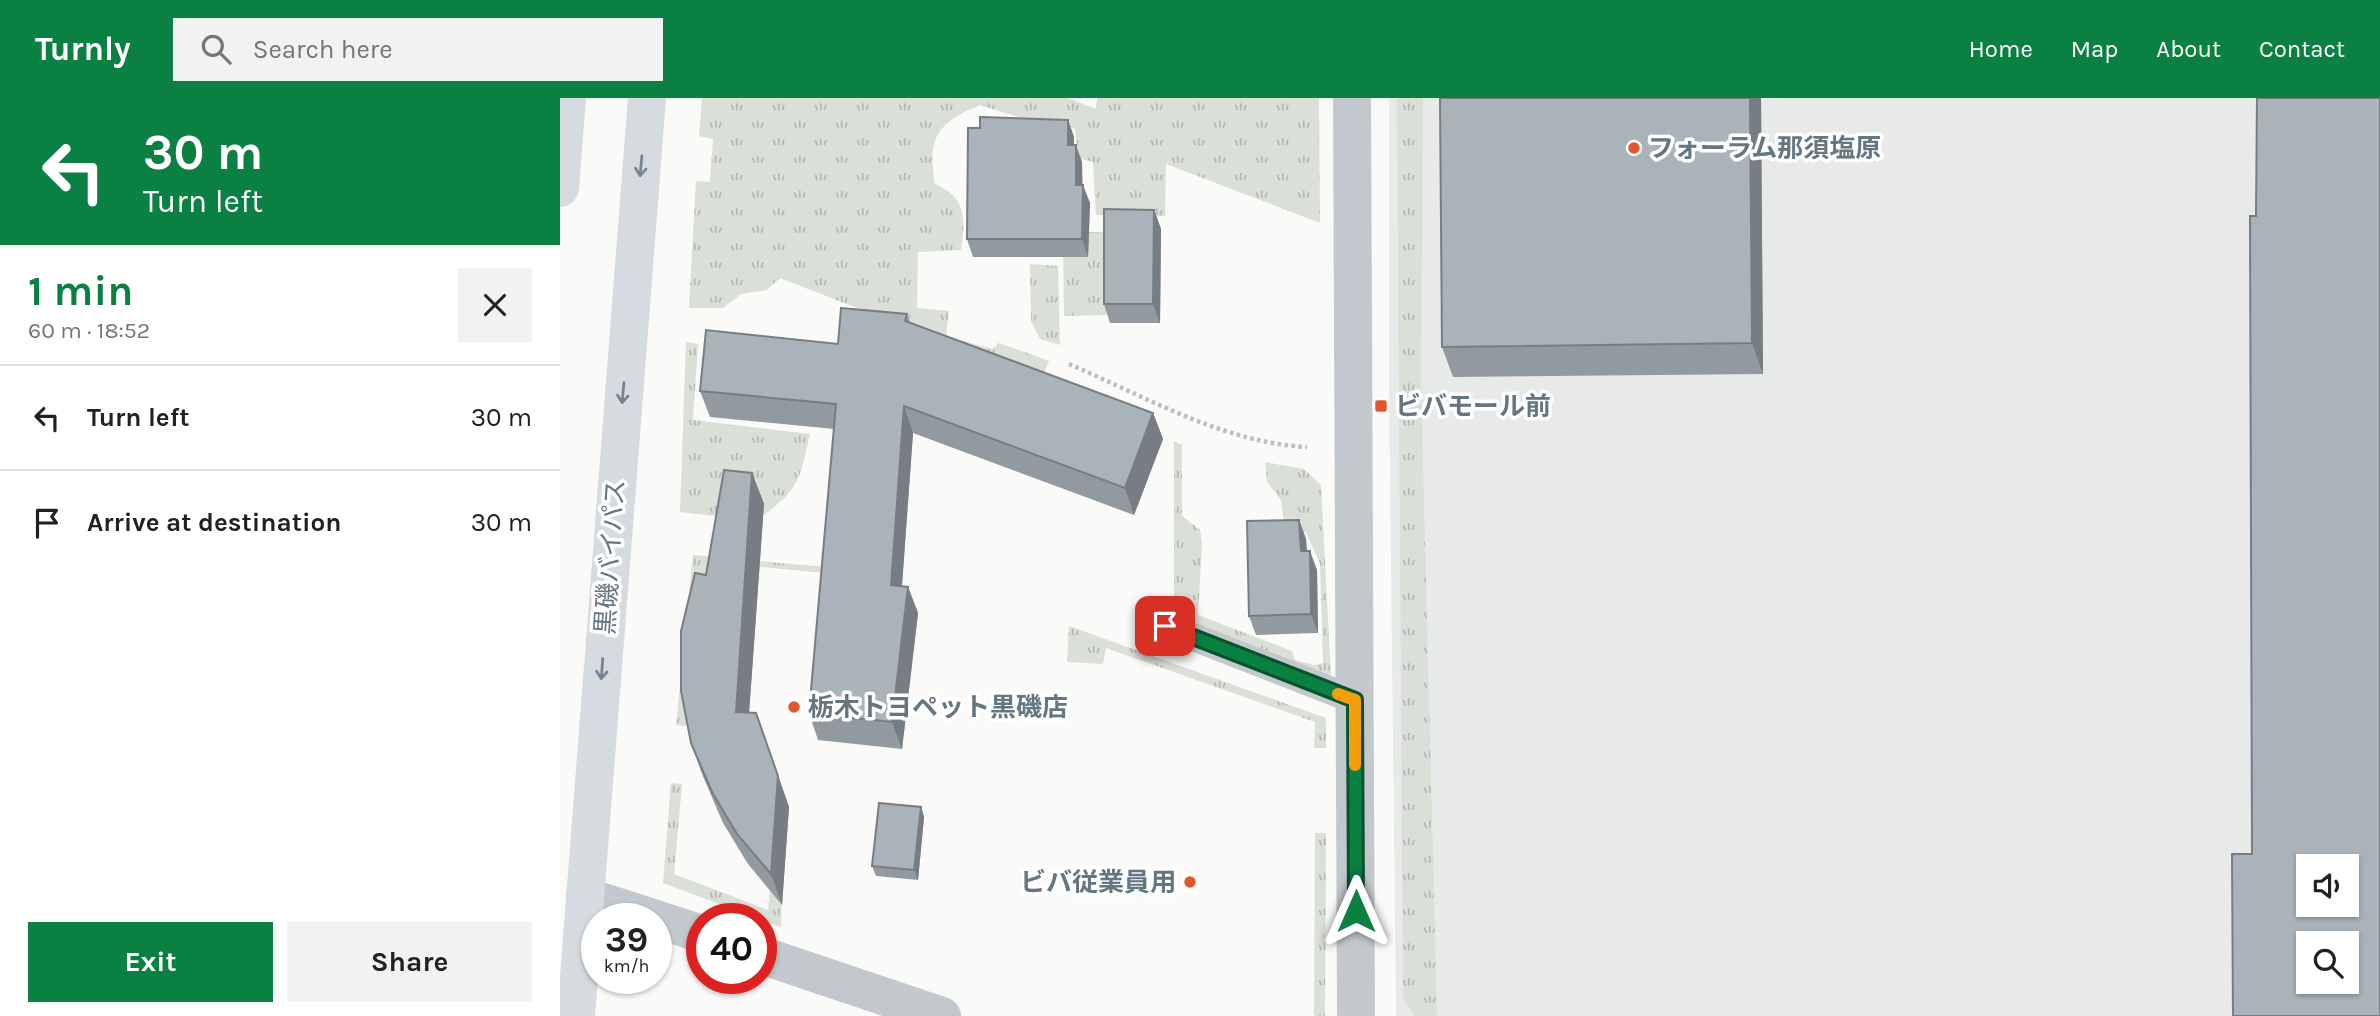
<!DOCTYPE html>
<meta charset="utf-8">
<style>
:root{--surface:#fff;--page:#f2f2f2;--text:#202124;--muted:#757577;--line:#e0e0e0;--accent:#0b8043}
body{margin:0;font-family:Karla,"Noto Sans JP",sans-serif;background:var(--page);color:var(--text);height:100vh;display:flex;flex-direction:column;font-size:26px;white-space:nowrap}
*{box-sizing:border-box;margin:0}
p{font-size:23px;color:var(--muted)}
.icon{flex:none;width:38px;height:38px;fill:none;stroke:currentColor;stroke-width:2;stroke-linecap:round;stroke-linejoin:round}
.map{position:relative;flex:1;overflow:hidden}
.details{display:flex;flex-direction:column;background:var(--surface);width:560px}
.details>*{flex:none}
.guide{background:#0b8043;color:#fff;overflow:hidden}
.fabs{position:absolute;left:1736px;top:756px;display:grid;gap:14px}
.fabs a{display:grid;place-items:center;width:63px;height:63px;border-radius:0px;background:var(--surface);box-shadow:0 2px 5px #0004;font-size:35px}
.speed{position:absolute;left:21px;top:805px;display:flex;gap:14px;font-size:35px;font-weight:700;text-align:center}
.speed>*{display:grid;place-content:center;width:91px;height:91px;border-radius:50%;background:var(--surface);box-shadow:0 2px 5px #0004;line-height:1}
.speed small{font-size:18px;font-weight:400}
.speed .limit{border:10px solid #d22;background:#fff;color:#111}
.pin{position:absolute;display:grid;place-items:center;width:60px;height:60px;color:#fff;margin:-30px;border-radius:14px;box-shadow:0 4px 10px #0006}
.me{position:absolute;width:77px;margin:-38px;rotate:0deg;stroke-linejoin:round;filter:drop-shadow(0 0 5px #0008)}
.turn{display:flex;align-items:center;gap:24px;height:147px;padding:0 28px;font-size:32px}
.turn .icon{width:91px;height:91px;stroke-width:2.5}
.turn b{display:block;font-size:49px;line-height:60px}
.round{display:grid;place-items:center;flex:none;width:74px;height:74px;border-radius:0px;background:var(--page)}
.summary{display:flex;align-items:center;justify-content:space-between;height:119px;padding:0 28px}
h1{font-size:42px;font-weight:700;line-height:52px;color:var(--accent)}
.action{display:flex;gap:14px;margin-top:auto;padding:14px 28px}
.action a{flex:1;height:80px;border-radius:0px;background:var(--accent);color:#fff;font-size:28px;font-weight:700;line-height:80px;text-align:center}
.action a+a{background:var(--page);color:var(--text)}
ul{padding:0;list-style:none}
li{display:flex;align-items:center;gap:21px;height:105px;padding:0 28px;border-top:2px solid var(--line)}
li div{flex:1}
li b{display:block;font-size:26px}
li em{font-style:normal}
header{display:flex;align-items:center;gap:42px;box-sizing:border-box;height:98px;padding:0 35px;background:var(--accent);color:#fff}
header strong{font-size:33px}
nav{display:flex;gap:38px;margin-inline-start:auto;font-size:24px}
.search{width:490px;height:63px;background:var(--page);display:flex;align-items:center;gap:18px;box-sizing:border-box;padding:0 24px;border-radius:0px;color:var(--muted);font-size:26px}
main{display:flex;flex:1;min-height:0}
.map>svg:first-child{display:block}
</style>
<header>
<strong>Turnly</strong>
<div class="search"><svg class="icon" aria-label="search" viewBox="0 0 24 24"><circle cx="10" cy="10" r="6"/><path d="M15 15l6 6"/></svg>Search here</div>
<nav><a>Home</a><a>Map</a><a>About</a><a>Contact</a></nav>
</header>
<main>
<section class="details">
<div class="guide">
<div class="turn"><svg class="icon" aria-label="left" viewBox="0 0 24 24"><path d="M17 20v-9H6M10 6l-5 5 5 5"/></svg><div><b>30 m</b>Turn left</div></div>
</div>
<div class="summary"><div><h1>1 min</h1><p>60 m · 18:52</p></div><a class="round"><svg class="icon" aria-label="close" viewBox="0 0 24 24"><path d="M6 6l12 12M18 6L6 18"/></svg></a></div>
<ul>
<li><svg class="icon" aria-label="left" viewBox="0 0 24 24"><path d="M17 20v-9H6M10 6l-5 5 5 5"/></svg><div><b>Turn left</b></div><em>30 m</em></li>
<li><svg class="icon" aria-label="arrive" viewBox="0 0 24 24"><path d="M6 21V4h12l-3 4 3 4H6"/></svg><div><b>Arrive at destination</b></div><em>30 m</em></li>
</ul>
<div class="action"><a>Exit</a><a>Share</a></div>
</section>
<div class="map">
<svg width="1820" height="918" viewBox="0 0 1820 918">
<defs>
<pattern id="grass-tufts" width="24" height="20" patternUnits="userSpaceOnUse" patternTransform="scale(1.75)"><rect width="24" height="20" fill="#dadfd7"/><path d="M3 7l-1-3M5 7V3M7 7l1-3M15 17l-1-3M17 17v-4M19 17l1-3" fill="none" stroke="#b4b9b4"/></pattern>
</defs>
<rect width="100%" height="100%" fill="#fafaf8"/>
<path fill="#e8e9e9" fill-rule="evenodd" d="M 829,0 L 1820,0 L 1820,918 L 836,918 L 829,281 ZM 1748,768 L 1787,768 L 1787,807 L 1748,807 ZM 1748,845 L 1787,845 L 1787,884 L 1748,884 Z"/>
<g fill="url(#grass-tufts)">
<path d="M 142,0 L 508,0 L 536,11 L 537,0 L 759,0 L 760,125 L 606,66 L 605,118 L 536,117 L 533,64 L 518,60 L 515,31 L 495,23 L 493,30 L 420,7 C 377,25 367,39 375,86 C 406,99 406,121 401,152 L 358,154 L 357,210 L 389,213 L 386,238 L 432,251 L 439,245 L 489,263 L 484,275 L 356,233 L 220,180 L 207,192 L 181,196 L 163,210 L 129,210 L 136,83 L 150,84 L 153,41 L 139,38 Z"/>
<path d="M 837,0 L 863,0 L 861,285 L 877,918 L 855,918 L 843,901 Z"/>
<path d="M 503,134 L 551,134 L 551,217 L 504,218 Z"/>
<path d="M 470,166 L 498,168 L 500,247 L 480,241 L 471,223 Z"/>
<path d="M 126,244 L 138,246 L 133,322 L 250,336 C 238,388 239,391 196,423 L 120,414 Z"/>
<path d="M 614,343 L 622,347 L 622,418 L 640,432 L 642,447 L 638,517 L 732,553 L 735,562 L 754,567 L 763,565 L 760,466 L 746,434 L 725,433 L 721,402 L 707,384 L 705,364 L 744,371 L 761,387 L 771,581 L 614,523 Z"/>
<path d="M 133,457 L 275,470 L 274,476 L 150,464 L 129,628 L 116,627 Z"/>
<path d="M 509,528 L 766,620 L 766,650 L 754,650 L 755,624 L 546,550 L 543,566 L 507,564 Z"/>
<path d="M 111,685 L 122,686 L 114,776 L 208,812 L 210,792 L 222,800 L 221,829 L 103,785 Z"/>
<path d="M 755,735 L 766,735 L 765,918 L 754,918 Z"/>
</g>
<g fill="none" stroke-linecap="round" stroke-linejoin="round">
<path stroke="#bbbfc2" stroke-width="4.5" stroke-dasharray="3.5 3.5" stroke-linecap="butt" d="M 509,266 C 584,298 664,345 747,349"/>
<path stroke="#c3c8cc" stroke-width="28" d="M 605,528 L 795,602"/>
<g stroke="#c3c8cc" stroke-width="38">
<path d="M 25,798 L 96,821"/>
<path d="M 96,821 L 142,836"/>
<path d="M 201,857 L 382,918"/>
</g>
<path stroke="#c3c8cc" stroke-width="38" d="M 792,0 L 796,918"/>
<g stroke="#d6dbdf" stroke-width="38">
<path d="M 0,90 L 7,0"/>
<path d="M 16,918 L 87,0"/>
</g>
</g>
<g fill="#929a9f">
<path d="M 1201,0 L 1203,276 L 893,279 L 882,249 Z"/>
<path d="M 508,22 L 514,39 L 514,47 L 522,64 L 522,87 L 530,105 L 528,159 L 413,159 L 407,141 L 420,30 Z"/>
<path d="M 594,112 L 601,131 L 600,225 L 550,225 L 544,206 Z"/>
<path d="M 347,216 L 350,224 L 593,315 L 603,341 L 574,417 L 353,335 L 342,488 L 348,489 L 358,515 L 342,651 L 258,642 L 249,615 L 274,331 L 150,319 L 140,293 L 278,246 Z"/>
<path d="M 192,375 L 204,406 L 189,615 L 196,615 L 229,709 L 222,807 L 188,766 L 163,725 L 142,676 L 131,645 L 146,477 Z"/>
<path d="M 739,422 L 746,441 L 747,453 L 757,472 L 758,535 L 696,537 L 689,518 Z"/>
<path d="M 361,709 L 364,719 L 358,782 L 316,778 L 312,768 Z"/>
</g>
<g fill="#777d82">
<path d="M 1190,0 L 1201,0 L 1203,276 L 1192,245 Z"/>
<path d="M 508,22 L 514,39 L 514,64 L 508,47 Z"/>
<path d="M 516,47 L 522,64 L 523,105 L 516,87 Z"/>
<path d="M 523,87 L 530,105 L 528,159 L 522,141 Z"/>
<path d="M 594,112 L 601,131 L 600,225 L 593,206 Z"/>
<path d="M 344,308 L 353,335 L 340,514 L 331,487 Z"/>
<path d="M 593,315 L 603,341 L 574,417 L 565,390 Z"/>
<path d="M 192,375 L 204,406 L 187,644 L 176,614 Z"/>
<path d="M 739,422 L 746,441 L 748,472 L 741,453 Z"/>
<path d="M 750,453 L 757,472 L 758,535 L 751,516 Z"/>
<path d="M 348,489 L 358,515 L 342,651 L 332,624 Z"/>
<path d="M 196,615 L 229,709 L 222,807 L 211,776 Z"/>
<path d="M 361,709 L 364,719 L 358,782 L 354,772 Z"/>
</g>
<g fill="#aab3b9" stroke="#777d82" stroke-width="2" fill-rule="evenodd">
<path d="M 880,0 L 1190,0 L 1192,245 L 882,249 Z"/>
<path d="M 1697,0 L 1820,0 L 1820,918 L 1673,918 L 1672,756 L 1692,756 L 1690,118 L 1696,118 ZM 1748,768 L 1787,768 L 1787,807 L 1748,807 ZM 1748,845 L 1787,845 L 1787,884 L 1748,884 Z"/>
<path d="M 420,19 L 508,22 L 508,47 L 516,47 L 516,87 L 523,87 L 522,141 L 407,141 L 408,30 L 420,30 Z"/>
<path d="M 544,111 L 594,112 L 593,206 L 544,206 Z"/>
<path d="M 281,210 L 347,216 L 345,223 L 593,315 L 565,390 L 344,308 L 331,487 L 348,489 L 332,624 L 249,615 L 276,306 L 140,293 L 146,232 L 278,246 Z"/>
<path d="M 164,372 L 192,375 L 176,614 L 196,615 L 218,678 L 211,776 L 177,736 L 152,694 L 131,645 L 121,593 L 121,533 L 135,475 L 146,477 Z"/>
<path d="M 739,422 L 741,453 L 750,453 L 751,516 L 689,518 L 687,423 Z"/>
<path d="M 319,705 L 361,709 L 354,772 L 312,768 Z"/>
</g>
<defs><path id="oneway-shaft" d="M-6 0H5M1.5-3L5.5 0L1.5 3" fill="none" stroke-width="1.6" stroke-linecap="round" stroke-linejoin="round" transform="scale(1.75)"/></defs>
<g stroke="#768591">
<use href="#oneway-shaft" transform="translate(81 68) rotate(95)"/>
<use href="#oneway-shaft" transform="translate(63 295) rotate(95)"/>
<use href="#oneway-shaft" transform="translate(42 571) rotate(94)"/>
</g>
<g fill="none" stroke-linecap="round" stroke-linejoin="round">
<defs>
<path id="route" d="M 605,528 L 795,602 L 796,813"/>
</defs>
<use href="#route" stroke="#07532c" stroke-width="18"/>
<use href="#route" stroke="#0b8043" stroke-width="12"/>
<path stroke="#f59e0b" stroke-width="12" d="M 778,596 L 795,602 L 795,667"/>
</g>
<g fill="#e4572e" stroke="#fff" stroke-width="2.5">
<circle cx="1074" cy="50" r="7"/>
<rect x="814" y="301" width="14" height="14" rx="3.5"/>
<circle cx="234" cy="609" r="7"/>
<circle cx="630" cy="784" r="7"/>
</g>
<g text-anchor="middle" stroke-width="7" stroke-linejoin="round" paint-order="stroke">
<g font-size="26" font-weight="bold" fill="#657683" stroke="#fff" text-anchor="start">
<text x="1088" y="59">フォーラム那須塩原</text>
<text x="835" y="317">ビバモール前</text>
<text x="248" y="618">栃木トヨペット黒磯店</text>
<text x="616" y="793" text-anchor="end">ビバ従業員用</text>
</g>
<g font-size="26" fill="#657683" stroke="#fff">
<text transform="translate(50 459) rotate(-86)" y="9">黒磯バイパス</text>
</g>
</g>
</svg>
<div class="fabs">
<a><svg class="icon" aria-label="sound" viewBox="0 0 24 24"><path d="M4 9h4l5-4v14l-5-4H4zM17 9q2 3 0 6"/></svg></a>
<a><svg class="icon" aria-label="search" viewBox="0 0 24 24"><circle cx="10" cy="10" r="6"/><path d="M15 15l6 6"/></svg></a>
</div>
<div class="speed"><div>39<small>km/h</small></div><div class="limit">40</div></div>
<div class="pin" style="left:605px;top:528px;background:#d93025"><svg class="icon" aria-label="arrive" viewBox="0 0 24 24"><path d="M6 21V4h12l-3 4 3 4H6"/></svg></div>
<svg class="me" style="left:796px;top:813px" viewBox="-20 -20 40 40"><path d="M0-17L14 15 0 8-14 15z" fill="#0b8043" stroke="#fff" stroke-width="4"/></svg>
</div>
</main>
